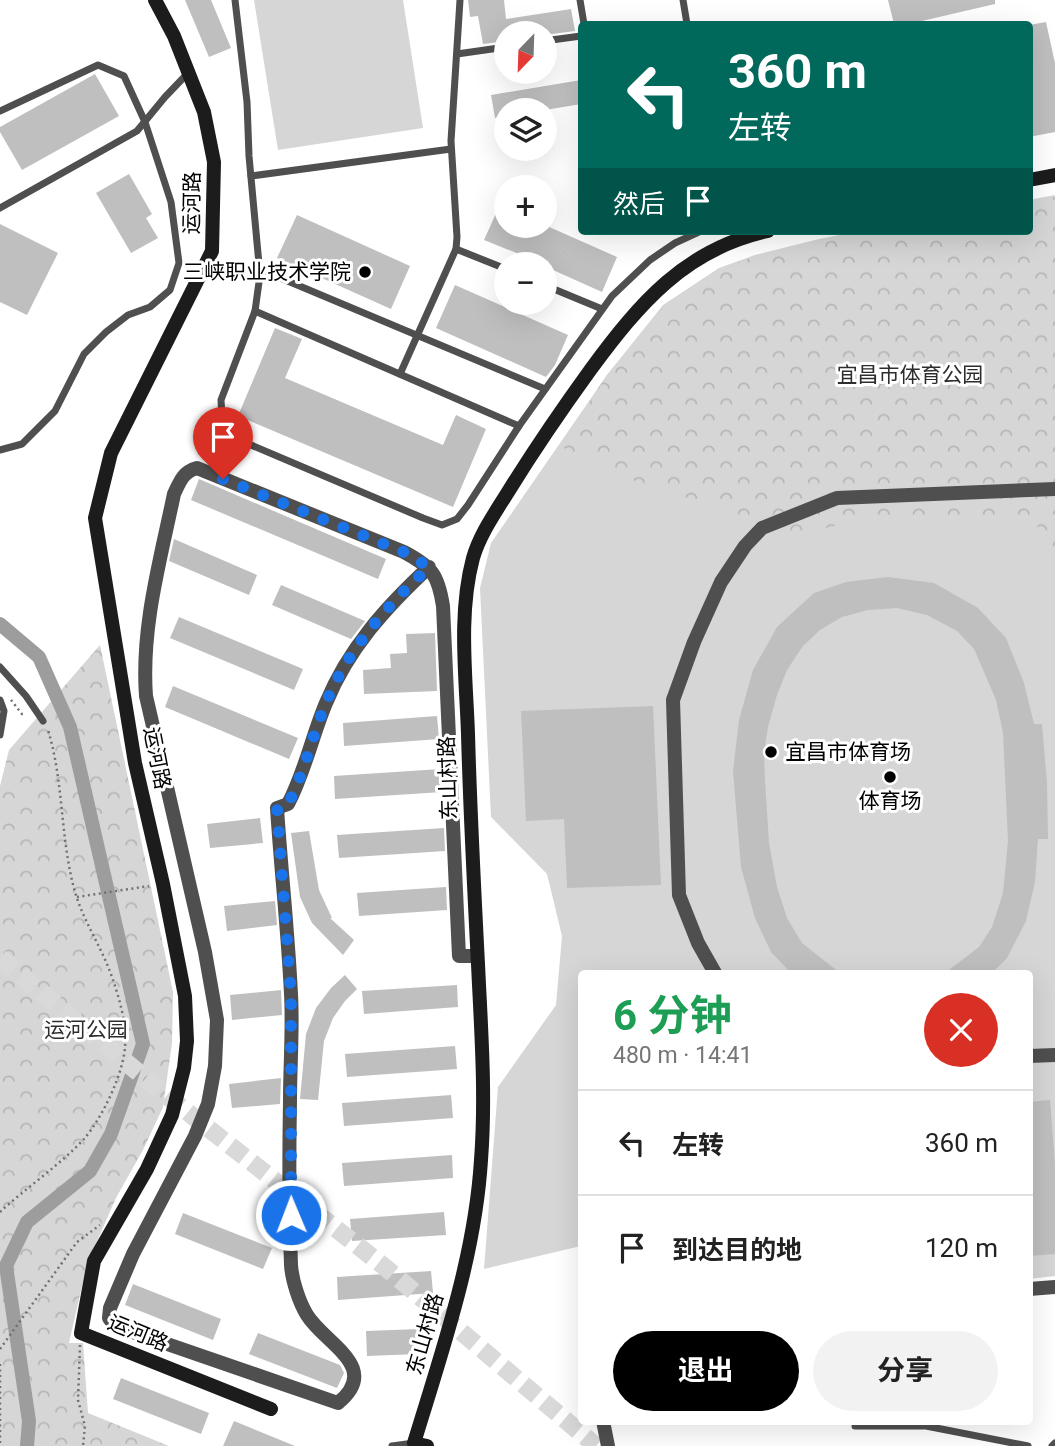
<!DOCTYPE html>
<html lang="zh">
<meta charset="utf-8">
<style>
:root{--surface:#fff;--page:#f2f2f2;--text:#222;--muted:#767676;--line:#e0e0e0;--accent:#000}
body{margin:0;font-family:Roboto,"Noto Sans SC",sans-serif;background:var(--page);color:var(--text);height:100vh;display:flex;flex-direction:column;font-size:26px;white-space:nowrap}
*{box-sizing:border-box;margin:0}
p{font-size:23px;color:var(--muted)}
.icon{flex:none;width:38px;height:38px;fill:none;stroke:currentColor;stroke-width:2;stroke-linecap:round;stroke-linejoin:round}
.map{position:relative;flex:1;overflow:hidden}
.side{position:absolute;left:578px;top:970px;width:455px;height:455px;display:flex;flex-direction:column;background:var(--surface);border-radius:7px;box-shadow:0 7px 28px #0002}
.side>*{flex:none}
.top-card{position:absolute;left:578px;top:21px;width:455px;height:214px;border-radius:7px;box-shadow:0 7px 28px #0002;background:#00695c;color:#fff;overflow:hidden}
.needle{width:46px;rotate:203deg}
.fabs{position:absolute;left:494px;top:21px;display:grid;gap:14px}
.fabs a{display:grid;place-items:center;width:63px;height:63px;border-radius:50%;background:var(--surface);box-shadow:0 7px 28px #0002;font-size:35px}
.pin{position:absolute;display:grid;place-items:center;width:60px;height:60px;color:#fff;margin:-72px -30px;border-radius:50% 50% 50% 0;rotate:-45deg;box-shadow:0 0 7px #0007}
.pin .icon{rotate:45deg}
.me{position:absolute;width:77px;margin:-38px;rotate:359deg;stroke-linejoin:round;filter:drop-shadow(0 0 5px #0008)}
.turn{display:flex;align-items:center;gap:24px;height:147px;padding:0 35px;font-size:32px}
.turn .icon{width:91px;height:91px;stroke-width:2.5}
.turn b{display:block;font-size:49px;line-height:60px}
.then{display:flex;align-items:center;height:66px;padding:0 35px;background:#0003;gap:14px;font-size:26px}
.round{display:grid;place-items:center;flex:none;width:74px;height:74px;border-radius:37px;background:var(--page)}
.headline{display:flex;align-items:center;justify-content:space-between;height:119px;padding:0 35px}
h1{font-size:42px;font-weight:700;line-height:52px;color:#1e9e55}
.primary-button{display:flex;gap:14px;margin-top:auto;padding:14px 35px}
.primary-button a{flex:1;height:80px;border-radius:42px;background:var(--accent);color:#fff;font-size:28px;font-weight:700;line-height:80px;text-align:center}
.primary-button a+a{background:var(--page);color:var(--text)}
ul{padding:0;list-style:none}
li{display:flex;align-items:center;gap:21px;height:105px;padding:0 35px;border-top:2px solid var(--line)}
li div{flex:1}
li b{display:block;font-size:26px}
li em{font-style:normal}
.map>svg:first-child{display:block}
</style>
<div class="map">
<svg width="1055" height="1446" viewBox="0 0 1055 1446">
<defs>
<pattern id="park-crowns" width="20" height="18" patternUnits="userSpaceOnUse" patternTransform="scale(1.75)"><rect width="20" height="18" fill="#d6d6d6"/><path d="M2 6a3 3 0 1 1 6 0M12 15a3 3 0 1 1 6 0" fill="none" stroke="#b6b6b6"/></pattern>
</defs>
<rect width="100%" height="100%" fill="#fff"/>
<g fill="#d6d6d6">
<path d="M 254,0 L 403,0 L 423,128 L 278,150 Z"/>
<path d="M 1055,195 L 1055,1276 L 1029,1279 L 1029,973 L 581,973 L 581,1246 L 484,1269 L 498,1087 L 556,1005 L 562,936 L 547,874 L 491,817 L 480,588 L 491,543 L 607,375 L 663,305 L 719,268 L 755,255 L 819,239 L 860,231 L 1029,231 L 1029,200 Z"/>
</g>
<g fill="url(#park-crowns)">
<path d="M 1055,197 L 1055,549 L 1040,550 L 1037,520 L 900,520 L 847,523 L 798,534 L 614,474 L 560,446 L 607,375 L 664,306 L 720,269 L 756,256 L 881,231 L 1029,231 L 1029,202 Z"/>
<path d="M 100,645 L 173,992 L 172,1043 L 163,1107 L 144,1148 L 116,1198 L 87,1264 L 69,1343 L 83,1343 L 88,1413 L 169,1446 L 0,1446 L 0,786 L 9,750 Z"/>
</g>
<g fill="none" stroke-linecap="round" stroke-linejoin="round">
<path stroke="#9d9d9d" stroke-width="14" d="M 0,624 L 39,657 L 70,727 L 143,1044 L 111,1134 L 90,1171 L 27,1222 L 6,1266 L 29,1421 L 27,1446"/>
</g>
<g fill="#bfbfbf">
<path d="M 185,0 L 211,0 L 231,48 L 209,57 Z"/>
<path d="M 468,0 L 504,0 L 506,19 L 571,9 L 575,31 L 544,35 L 506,33 L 506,41 L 483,44 L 478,16 L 470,17 Z"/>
<path d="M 888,0 L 995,0 L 995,4 L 909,24 L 894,24 Z"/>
<path d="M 1046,22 L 1055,63 L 1055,132 L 1029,137 L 1029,25 Z"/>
<path d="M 95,74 L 119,116 L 22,170 L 0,132 L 0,127 Z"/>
<path d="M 581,80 L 581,104 L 545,110 L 506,110 L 506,117 L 495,118 L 491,95 Z"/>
<path d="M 129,174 L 152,214 L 146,218 L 158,238 L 131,253 L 96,193 Z"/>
<path d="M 506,191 L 506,226 L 547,226 L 617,257 L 602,292 L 544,266 L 544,264 L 484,240 Z"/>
<path d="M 297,215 L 410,266 L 391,309 L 277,258 Z"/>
<path d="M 0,224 L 58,253 L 27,315 L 0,302 Z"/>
<path d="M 455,285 L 568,335 L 555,365 L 546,377 L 436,328 Z"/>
<path d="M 275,328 L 302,339 L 285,378 L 443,445 L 456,415 L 486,429 L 453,507 L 238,416 Z"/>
<path d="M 199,479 L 386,559 L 378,579 L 191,500 Z"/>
<path d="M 174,539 L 257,575 L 249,595 L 169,561 Z"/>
<path d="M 888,577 L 934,583 L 978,608 L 1006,638 L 1024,683 L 1034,724 L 1042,724 L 1047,783 L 1048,839 L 1038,839 L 1035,882 L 1026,921 L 1007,958 L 992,973 L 945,973 L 979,947 L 992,927 L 1003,893 L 1008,841 L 1003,733 L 996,700 L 974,649 L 957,631 L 927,615 L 897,608 L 868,610 L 842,617 L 820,630 L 803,646 L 787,670 L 777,695 L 768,727 L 764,753 L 765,780 L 769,843 L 777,887 L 787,918 L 802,943 L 840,973 L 791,973 L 771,952 L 755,918 L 741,867 L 733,771 L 739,720 L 753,670 L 777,627 L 814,593 L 846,582 Z"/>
<path d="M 281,585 L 365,621 L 351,639 L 272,605 Z"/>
<path d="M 179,617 L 303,669 L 294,690 L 170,638 Z"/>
<path d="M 435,633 L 437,691 L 364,694 L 363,670 L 391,668 L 390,654 L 407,653 L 406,634 Z"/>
<path d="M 173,686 L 298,738 L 289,759 L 165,707 Z"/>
<path d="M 653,706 L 661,885 L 567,888 L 564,819 L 526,821 L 521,711 Z"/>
<path d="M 437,716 L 439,739 L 344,746 L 343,723 Z"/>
<path d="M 441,769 L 442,792 L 335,799 L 334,776 Z"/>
<path d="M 260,818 L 263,843 L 210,848 L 207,824 Z"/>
<path d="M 444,828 L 445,851 L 339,858 L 337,835 Z"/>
<path d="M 309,831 L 319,890 L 332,918 L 330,918 L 354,940 L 343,955 L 312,923 L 300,897 L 291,833 Z"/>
<path d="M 446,887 L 447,910 L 359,916 L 357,893 Z"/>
<path d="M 275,901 L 277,925 L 227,931 L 224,906 Z"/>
<path d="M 345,975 L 357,989 L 345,1001 L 333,1018 L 324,1041 L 318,1100 L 300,1099 L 306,1034 L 316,1008 L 331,988 Z"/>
<path d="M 457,985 L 458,1007 L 364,1014 L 362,991 Z"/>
<path d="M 281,990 L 282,1015 L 232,1020 L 230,995 Z"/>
<path d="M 455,1046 L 457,1069 L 347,1077 L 345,1054 Z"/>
<path d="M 281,1078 L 280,1104 L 232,1108 L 229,1084 Z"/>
<path d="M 451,1095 L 453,1118 L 344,1126 L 342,1103 Z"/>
<path d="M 1050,1100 L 1055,1164 L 1055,1254 L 1029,1256 L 1029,1102 Z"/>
<path d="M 452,1155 L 453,1178 L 344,1186 L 342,1163 Z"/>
<path d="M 444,1212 L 446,1235 L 352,1241 L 350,1219 Z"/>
<path d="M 183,1213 L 272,1248 L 263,1269 L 175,1234 Z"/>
<path d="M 431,1271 L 433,1293 L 338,1300 L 337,1277 Z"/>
<path d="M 133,1284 L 221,1319 L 213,1340 L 125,1305 Z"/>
<path d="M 419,1329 L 419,1354 L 367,1356 L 366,1331 Z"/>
<path d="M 258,1333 L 340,1365 L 344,1373 L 337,1388 L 249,1354 Z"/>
<path d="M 121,1378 L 209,1413 L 201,1434 L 113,1399 Z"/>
<path d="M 234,1421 L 295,1446 L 223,1446 Z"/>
</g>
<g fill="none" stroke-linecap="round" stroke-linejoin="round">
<path stroke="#d9d9d9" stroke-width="18" stroke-dasharray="18 9" stroke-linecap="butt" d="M 0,958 L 162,1092 L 386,1268 L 596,1446"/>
<g stroke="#717171" stroke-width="2.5" stroke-dasharray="2 3.5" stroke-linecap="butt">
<path d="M 11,700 L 22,714 L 25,712"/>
<path d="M 77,897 L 149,886"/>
<path d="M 0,1212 C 26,1188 61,1164 84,1139 C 102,1118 123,1075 125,1047 C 127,1025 120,1001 113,980 C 103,949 84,923 75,892 C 60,839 64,782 48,730"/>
<path d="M 80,1345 L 78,1400 L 85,1426 L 83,1446"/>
<path d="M 0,1349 L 77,1242 L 100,1225"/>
<path d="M 0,1364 L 0,1446"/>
</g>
<g stroke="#4f4f4f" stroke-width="7">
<path d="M 235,0 L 247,102 L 249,156 L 260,275 L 255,311 L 221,400 L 222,417 L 230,432 L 244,442 L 423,518 L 442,525 L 457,519 L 468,505 L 519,426 L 612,296 L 650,260 L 675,243 L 701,231"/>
<path d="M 580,0 L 584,24"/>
<path d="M 683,0 L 687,24"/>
<path d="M 544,41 L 581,36"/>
<path d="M 457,54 L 506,47"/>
<path d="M 0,111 L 98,65 L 124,76 L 145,122 L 171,202 L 179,263 L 170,290 L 150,307 L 128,315 L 106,332 L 84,354 L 55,411 L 22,444 L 0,450"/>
<path d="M 251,176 L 451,149"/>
<path d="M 0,208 L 137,131 L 165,97 L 188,73"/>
<path d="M 456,249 L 506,269"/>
<path d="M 259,269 L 545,389"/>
<path d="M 544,285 L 602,309"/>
<path d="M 255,311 L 519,426"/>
<path d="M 400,374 L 456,249 L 457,237 L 451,141 L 460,0"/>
<path d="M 0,667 L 26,696 L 43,721"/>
<path d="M 0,700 L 4,711 L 0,735"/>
<path d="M 855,1426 L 926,1426 L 1028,1446"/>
<path d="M 392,1446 L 414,1443"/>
<path d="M 1052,1446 L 1055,1443"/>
</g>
<g stroke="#4f4f4f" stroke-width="14">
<path d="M 429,567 C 386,607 348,649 326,703 C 312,736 305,772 288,804 L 277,808 C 281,870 288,932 291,994 C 293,1029 290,1065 290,1100 C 289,1155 289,1210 291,1265 C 292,1280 299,1302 307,1315 C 325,1344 382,1367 338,1403 L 115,1326 L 109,1318 L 110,1308 L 133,1254 L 195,1136 L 208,1104 L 215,1066 L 217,1020 L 205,952 L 146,696 C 141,628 160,561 174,494 C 180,481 183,472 197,468 L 404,552 C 432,567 438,574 443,606 L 459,956 L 477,956"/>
<path d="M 715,973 L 698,943 L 679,895 L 673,700 L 694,642 L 721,582 L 745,546 L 762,528 L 837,498 L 1055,489"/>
<path d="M 1029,1056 L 1055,1055"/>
<path d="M 1029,1289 L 1055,1287"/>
<path d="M 603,1421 L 608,1446"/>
</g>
<g stroke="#1c1c1c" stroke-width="14">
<path d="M 155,0 L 174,36 L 204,112 L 214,162 L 212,251 L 111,453 L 95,518 L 135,763 L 163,884 L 185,996 L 187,1041 L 184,1068 L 172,1115 L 147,1169 L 94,1261 L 81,1333 L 271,1409"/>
<path d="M 1029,180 L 1055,175"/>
<path d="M 427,1446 L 414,1443 C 442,1351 475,1257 481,1160 C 486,1095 481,1029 478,964 C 474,887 470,810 468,734 C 466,676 458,614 473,558 C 480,534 495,513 508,492 C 534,450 562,409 591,369 C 639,304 685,249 768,231"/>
</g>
</g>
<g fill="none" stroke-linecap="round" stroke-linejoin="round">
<path stroke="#1a73e8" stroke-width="12" stroke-dasharray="0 21.6" d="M 223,479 L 404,552 L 429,567 C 386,607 348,649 326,703 C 312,736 305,772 288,804 L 277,808 L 291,995 L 291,1215"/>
</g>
<g fill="#000" stroke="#fff" stroke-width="2.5">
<circle cx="365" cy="272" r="7"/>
<circle cx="771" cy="752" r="7"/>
<circle cx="890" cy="777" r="7"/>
</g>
<g text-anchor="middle" stroke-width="6" stroke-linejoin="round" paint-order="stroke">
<g font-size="21" fill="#000" stroke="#fff">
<text transform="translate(192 203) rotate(-89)" y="7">运河路</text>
<text transform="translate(157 758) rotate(79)" y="7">运河路</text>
<text transform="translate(448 778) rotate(-92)" y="7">东山村路</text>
<text transform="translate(138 1333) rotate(22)" y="7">运河路</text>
<text transform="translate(425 1334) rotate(-74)" y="7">东山村路</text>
</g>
<g font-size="21" fill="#000" stroke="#fff" text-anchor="end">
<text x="351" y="279">三峡职业技术学院</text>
<text x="785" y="759" text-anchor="start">宜昌市体育场</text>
<text x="890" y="808" text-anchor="middle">体育场</text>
</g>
<g font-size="21" fill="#2d2d2d" stroke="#fff">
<text x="910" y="382">宜昌市体育公园</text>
<text x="86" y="1037">运河公园</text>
</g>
</g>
</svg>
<div class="fabs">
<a><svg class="needle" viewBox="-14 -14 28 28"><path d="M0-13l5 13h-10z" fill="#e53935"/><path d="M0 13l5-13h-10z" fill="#767676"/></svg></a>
<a><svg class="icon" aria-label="layers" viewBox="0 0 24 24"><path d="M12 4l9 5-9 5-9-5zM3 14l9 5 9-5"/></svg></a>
<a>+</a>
<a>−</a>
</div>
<div class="pin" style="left:223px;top:479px;background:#d93025"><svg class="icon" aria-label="arrive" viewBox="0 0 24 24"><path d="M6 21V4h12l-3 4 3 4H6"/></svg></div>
<svg class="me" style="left:291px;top:1215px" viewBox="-20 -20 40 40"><circle r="17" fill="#1a73e8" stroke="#fff" stroke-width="3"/><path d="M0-11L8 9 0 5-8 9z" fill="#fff"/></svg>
<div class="top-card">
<div class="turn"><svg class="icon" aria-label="left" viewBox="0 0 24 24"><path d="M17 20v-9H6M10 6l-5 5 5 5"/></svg><div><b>360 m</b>左转</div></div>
<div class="then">然后<svg class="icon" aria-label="arrive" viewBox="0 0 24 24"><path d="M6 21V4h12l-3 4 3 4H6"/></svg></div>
</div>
<section class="side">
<div class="headline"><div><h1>6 分钟</h1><p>480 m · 14:41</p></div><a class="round" style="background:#d93025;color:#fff"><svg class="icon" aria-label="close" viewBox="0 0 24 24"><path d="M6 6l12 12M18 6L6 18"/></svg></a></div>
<ul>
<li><svg class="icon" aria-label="left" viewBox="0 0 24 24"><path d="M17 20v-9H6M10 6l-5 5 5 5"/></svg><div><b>左转</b></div><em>360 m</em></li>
<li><svg class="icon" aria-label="arrive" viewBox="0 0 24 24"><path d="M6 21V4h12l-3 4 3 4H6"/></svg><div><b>到达目的地</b></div><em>120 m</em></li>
</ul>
<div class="primary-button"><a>退出</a><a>分享</a></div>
</section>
</div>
